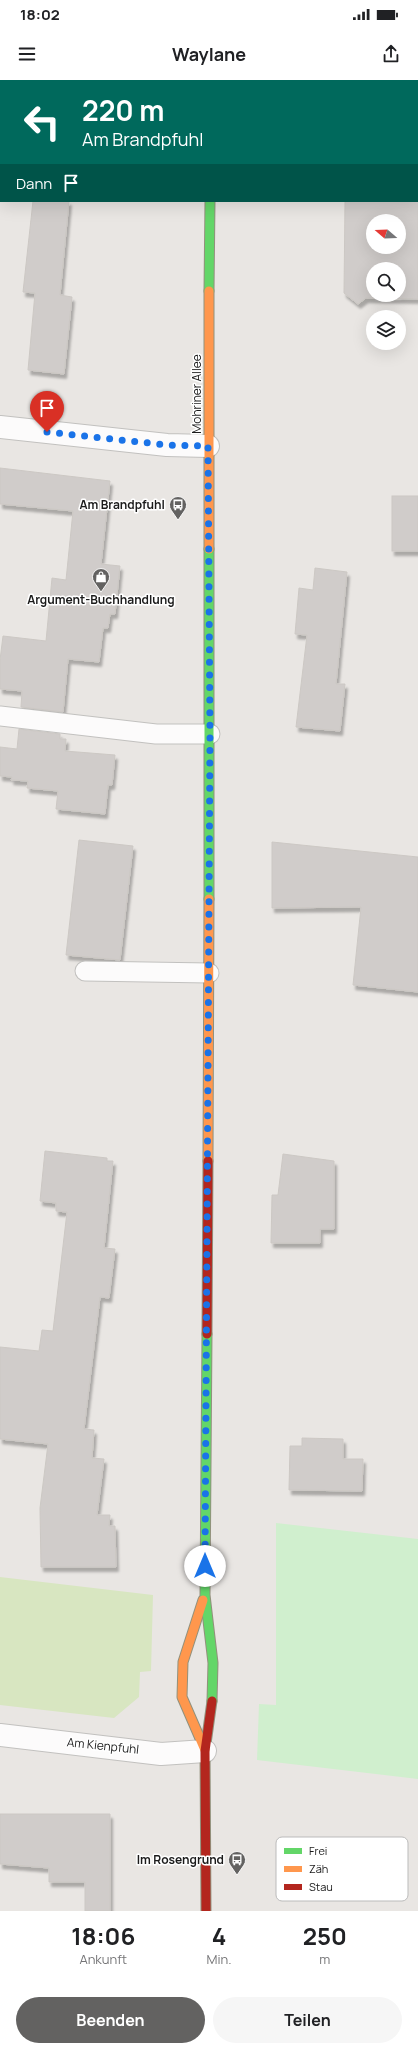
<!DOCTYPE html>
<html lang="de">
<meta charset="utf-8">
<style>
:root{--surface:#fff;--page:#f6f6f6;--text:#202124;--muted:#757577;--accent:#636261}
body{margin:0;font-family:Manrope,sans-serif;background:var(--page);color:var(--text);height:100vh;display:flex;flex-direction:column;font-size:15px;white-space:nowrap}
*{box-sizing:border-box;margin:0}
p{font-size:13px;color:var(--muted)}
.icon{flex:none;width:22px;height:22px;fill:none;stroke:currentColor;stroke-width:2;stroke-linecap:round;stroke-linejoin:round}
.map{position:relative;height:1831px;overflow:hidden}
.drawer{display:flex;flex-direction:column;background:var(--surface);flex:1}
.drawer>*{flex:none}
.top-card{position:absolute;left:0px;top:0px;width:418px;height:122px;box-shadow:0 4px 16px #0002;background:#00695c;color:#fff;overflow:hidden}
.needle{width:26px;rotate:289deg}
.controls{position:absolute;left:366px;top:134px;display:grid;gap:8px}
.controls a{display:grid;place-items:center;width:40px;height:40px;border-radius:50%;background:var(--surface);box-shadow:0 4px 16px #0002;font-size:20px}
.pin{position:absolute;display:grid;place-items:center;width:34px;height:34px;color:#fff;margin:-41px -17px;border-radius:50% 50% 50% 0;rotate:-45deg;box-shadow:0 0 4px #0007}
.pin .icon{rotate:45deg}
.me{position:absolute;width:44px;margin:-22px;rotate:0deg;stroke-linejoin:round;filter:drop-shadow(0 0 3px #0008)}
.turn{display:flex;align-items:center;gap:14px;height:84px;padding:0 16px;font-size:18px}
.turn .icon{width:52px;height:52px;stroke-width:2.5}
.turn b{display:block;font-size:28px;line-height:34px}
.then{display:flex;align-items:center;height:38px;padding:0 16px;background:#0003;gap:8px;font-size:15px}
.eta{display:flex;justify-content:space-evenly;align-items:center;height:68px;text-align:center}
.eta b{font-size:24px;font-weight:700;line-height:28px}
.cta{display:flex;gap:8px;margin-top:auto;padding:8px 16px}
.cta a{flex:1;height:46px;border-radius:24px;background:var(--accent);color:#fff;font-size:16px;font-weight:700;line-height:46px;text-align:center}
.cta a+a{background:var(--page);color:var(--text)}
.status{display:flex;justify-content:space-between;align-items:center;height:28px;padding:0 20px;background:var(--surface);direction:ltr}
.status svg{height:11px;fill:currentColor}
header{display:flex;justify-content:space-between;align-items:center;height:52px;padding:0 16px;background:var(--surface);font-size:18px;font-weight:700}
.map>svg:first-child{display:block}
</style>
<div class="status"><b>18:02</b><svg viewBox="0 0 49 12"><path d="M0 12V9h3v3zM5 12V6h3v6zM10 12V3h3v9zM15 12V0h3v12zM26 1h20v11H26zM47 4h2v5h-2z"/></svg></div>
<header><svg class="icon" aria-label="menu" viewBox="0 0 24 24"><path d="M4 6h16M4 12h16M4 18h16"/></svg>Waylane<svg class="icon" aria-label="share" viewBox="0 0 24 24"><path d="M12 15V3M7 8l5-5 5 5M5 13v7h14v-7"/></svg></header>
<div class="map">
<svg width="418" height="1831" viewBox="0 0 418 1831">
<defs>
<filter id="shadow"><feDropShadow dx="2.5" dy="4.5" stdDeviation="1" flood-color="#0004"/></filter>
</defs>
<rect width="100%" height="100%" fill="#e9e6e3"/>
<path fill="#d8e6c1" d="M 0,1497 L 153,1515 L 151,1591 L 140,1592 L 139,1617 L 114,1638 L 0,1625 Z"/>
<g fill="#d0efce">
<path d="M 276,0 L 418,0 L 418,78 L 417,1 Z"/>
<path d="M 276,1443 L 418,1459 L 418,1699 L 257,1680 L 259,1624 L 276,1625 Z"/>
</g>
<g fill="#d0ccca" stroke="#ccc8c4" fill-rule="evenodd" filter="url(#shadow)">
<path d="M 33,121 L 69,121 L 60,215 L 72,217 L 64,294 L 28,290 L 35,213 L 23,212 Z"/>
<path d="M 345,121 L 418,121 L 418,219 L 366,218 L 358,224 L 344,213 ZM 373,141 L 399,141 L 399,167 L 373,167 ZM 373,189 L 399,189 L 399,215 L 373,215 Z"/>
<path d="M 0,388 L 110,401 L 101,484 L 120,486 L 115,534 L 110,534 L 108,548 L 103,548 L 99,582 L 68,579 L 63,632 L 21,627 L 22,611 L 0,609 L 0,580 L 3,556 L 46,561 L 52,498 L 66,500 L 73,431 L 0,424 Z"/>
<rect x="392" y="416" width="26" height="55"/>
<path d="M 315,488 L 347,492 L 336,604 L 345,604 L 340,651 L 296,647 L 307,555 L 295,554 L 299,508 L 313,510 Z"/>
<path d="M 19,649 L 60,654 L 60,659 L 66,659 L 65,671 L 115,675 L 112,705 L 108,705 L 105,734 L 56,729 L 58,711 L 27,708 L 28,701 L 11,700 L 12,697 L 0,696 L 0,667 L 17,669 Z"/>
<path d="M 79,760 L 133,766 L 120,880 L 66,875 Z"/>
<path d="M 272,762 L 418,777 L 418,912 L 353,905 L 361,827 L 272,828 Z"/>
<path d="M 45,1071 L 107,1078 L 107,1081 L 113,1081 L 104,1168 L 115,1169 L 109,1218 L 100,1217 L 84,1349 L 94,1350 L 92,1378 L 104,1379 L 97,1435 L 110,1435 L 109,1446 L 115,1446 L 116,1487 L 41,1487 L 40,1428 L 48,1364 L 0,1359 L 0,1267 L 39,1271 L 42,1250 L 53,1251 L 67,1132 L 56,1131 L 56,1123 L 40,1121 Z"/>
<path d="M 283,1074 L 334,1081 L 334,1149 L 320,1149 L 320,1163 L 271,1163 L 272,1115 L 278,1115 Z"/>
<path d="M 302,1358 L 343,1359 L 343,1379 L 363,1379 L 362,1411 L 289,1410 L 290,1366 L 302,1366 Z"/>
<path d="M 0,1734 L 110,1734 L 110,1831 L 85,1831 L 85,1802 L 49,1802 L 49,1788 L 0,1784 Z"/>
</g>
<g fill="none" stroke-linecap="round" stroke-linejoin="round">
<defs>
<g id="lane">
<path d="M 0,636 L 156,654 L 210,654"/>
<path d="M 85,891 L 209,893"/>
</g>
<g id="street">
<path d="M 0,347 L 167,365 L 208,366"/>
<path d="M 0,1655 L 161,1674 L 205,1671"/>
</g>
<g id="fast">
<path d="M 211,0 L 211,1"/>
<path d="M 209,211 L 210,121"/>
<path d="M 209,469 L 209,819"/>
<path d="M 207,1254 L 205,1515 L 213,1583 L 212,1621"/>
</g>
<g id="slow">
<path d="M 209,469 L 209,211"/>
<path d="M 208,1081 L 209,819"/>
<path d="M 203,1520 L 183,1582 L 182,1617 L 205,1670"/>
</g>
<g id="jam">
<path d="M 207,1254 L 208,1081"/>
<path d="M 206,1831 L 205,1671 L 212,1621"/>
</g>
</defs>
<use href="#lane" stroke="#c2c1bf" stroke-width="21"/>
<use href="#street" stroke="#c2c1bf" stroke-width="24"/>
<use href="#fast" stroke="#92917c" stroke-width="11"/>
<use href="#slow" stroke="#92917c" stroke-width="11"/>
<use href="#jam" stroke="#92917c" stroke-width="11"/>
<use href="#lane" stroke="#fcfbfb" stroke-width="19"/>
<use href="#street" stroke="#fcfbfb" stroke-width="22"/>
<use href="#fast" stroke="#63d668" stroke-width="9"/>
<use href="#slow" stroke="#ff974d" stroke-width="9"/>
<use href="#jam" stroke="#b3261e" stroke-width="9"/>
</g>
<g fill="none" stroke-linecap="round" stroke-linejoin="round">
<path stroke="#1a73e8" stroke-width="7" stroke-dasharray="0 12.6" d="M 47,352 L 167,365 L 208,366 L 210,654 L 205,1486"/>
</g>
<defs>
<symbol id="bus-pin" viewBox="-11 -11 22 30"><path d="M0 17L-7.5 6A9.5 9.5 0 1 1 7.5 6Z" fill="#636261" stroke="#fff"/><path d="M-5-6H5V4H4V6H2V4H-2V6H-4V4H-5ZM-3.5-4V0h7V-4ZM-3.5 1.2v1.5H-2V1.2ZM2 1.2v1.5H3.5V1.2Z" fill="#fff"/></symbol>
<symbol id="shop-pin" viewBox="-11 -11 22 30"><path d="M0 17L-7.5 6A9.5 9.5 0 1 1 7.5 6Z" fill="#636261" stroke="#fff"/><path d="M-5-2.5h2.3a2.7 3.5 0 0 1 5.4 0H5L5.5 6h-11ZM-1.5-2.5h3a1.5 2.3 0 0 0-3 0Z" fill="#fff"/></symbol>
</defs>
<g fill-rule="evenodd">
<use href="#bus-pin" x="168" y="415" width="20" height="27"/>
<use href="#shop-pin" x="91" y="487" width="20" height="27"/>
<use href="#bus-pin" x="227" y="1770" width="20" height="27"/>
</g>
<g text-anchor="middle" stroke-width="3" stroke-linejoin="round" paint-order="stroke">
<g font-size="12" fill="#1b1b1b" stroke="#fff">
<text transform="translate(197 314) rotate(-90)" y="4">Mohriner Allee</text>
<text transform="translate(103 1666) rotate(6)" y="4">Am Kienpfuhl</text>
</g>
<g font-size="12" font-weight="bold" fill="#1b1b1b" stroke="#fff" text-anchor="end">
<text x="165" y="429">Am Brandpfuhl</text>
<text x="101" y="524" text-anchor="middle">Argument-Buchhandlung</text>
<text x="224" y="1784">Im Rosengrund</text>
</g>
</g>
<rect x="276" y="1757" width="132" height="64" rx="6" fill="#fff" stroke="#bbb" stroke-width="1"/>
<rect x="284" y="1768" width="18" height="6" fill="#63d668"/>
<rect x="284" y="1786" width="18" height="6" fill="#ff974d"/>
<rect x="284" y="1804" width="18" height="6" fill="#b3261e"/>
<g font-size="11" fill="#1b1b1b">
<text x="309" y="1775">Frei</text>
<text x="309" y="1793">Zäh</text>
<text x="309" y="1811">Stau</text>
</g>
</svg>
<div class="controls">
<a><svg class="needle" viewBox="-14 -14 28 28"><path d="M0-13l5 13h-10z" fill="#e53935"/><path d="M0 13l5-13h-10z" fill="#757577"/></svg></a>
<a><svg class="icon" aria-label="search" viewBox="0 0 24 24"><circle cx="10" cy="10" r="6"/><path d="M15 15l6 6"/></svg></a>
<a><svg class="icon" aria-label="layers" viewBox="0 0 24 24"><path d="M12 4l9 5-9 5-9-5zM3 14l9 5 9-5"/></svg></a>
</div>
<div class="pin" style="left:47px;top:352px;background:#d93025"><svg class="icon" aria-label="arrive" viewBox="0 0 24 24"><path d="M6 21V4h12l-3 4 3 4H6"/></svg></div>
<svg class="me" style="left:205px;top:1486px" viewBox="-20 -20 40 40"><circle r="19" fill="#fff"/><path d="M0-13L10 11 0 6-10 11z" fill="#1a73e8"/></svg>
<div class="top-card">
<div class="turn"><svg class="icon" aria-label="left" viewBox="0 0 24 24"><path d="M17 20v-9H6M10 6l-5 5 5 5"/></svg><div><b>220 m</b>Am Brandpfuhl</div></div>
<div class="then">Dann<svg class="icon" aria-label="arrive" viewBox="0 0 24 24"><path d="M6 21V4h12l-3 4 3 4H6"/></svg></div>
</div>
</div>
<section class="drawer">
<div class="eta">
<div><b>18:06</b><p>Ankunft</p></div>
<div><b>4</b><p>Min.</p></div>
<div><b>250</b><p>m</p></div>
</div>
<div class="cta"><a>Beenden</a><a>Teilen</a></div>
</section>
